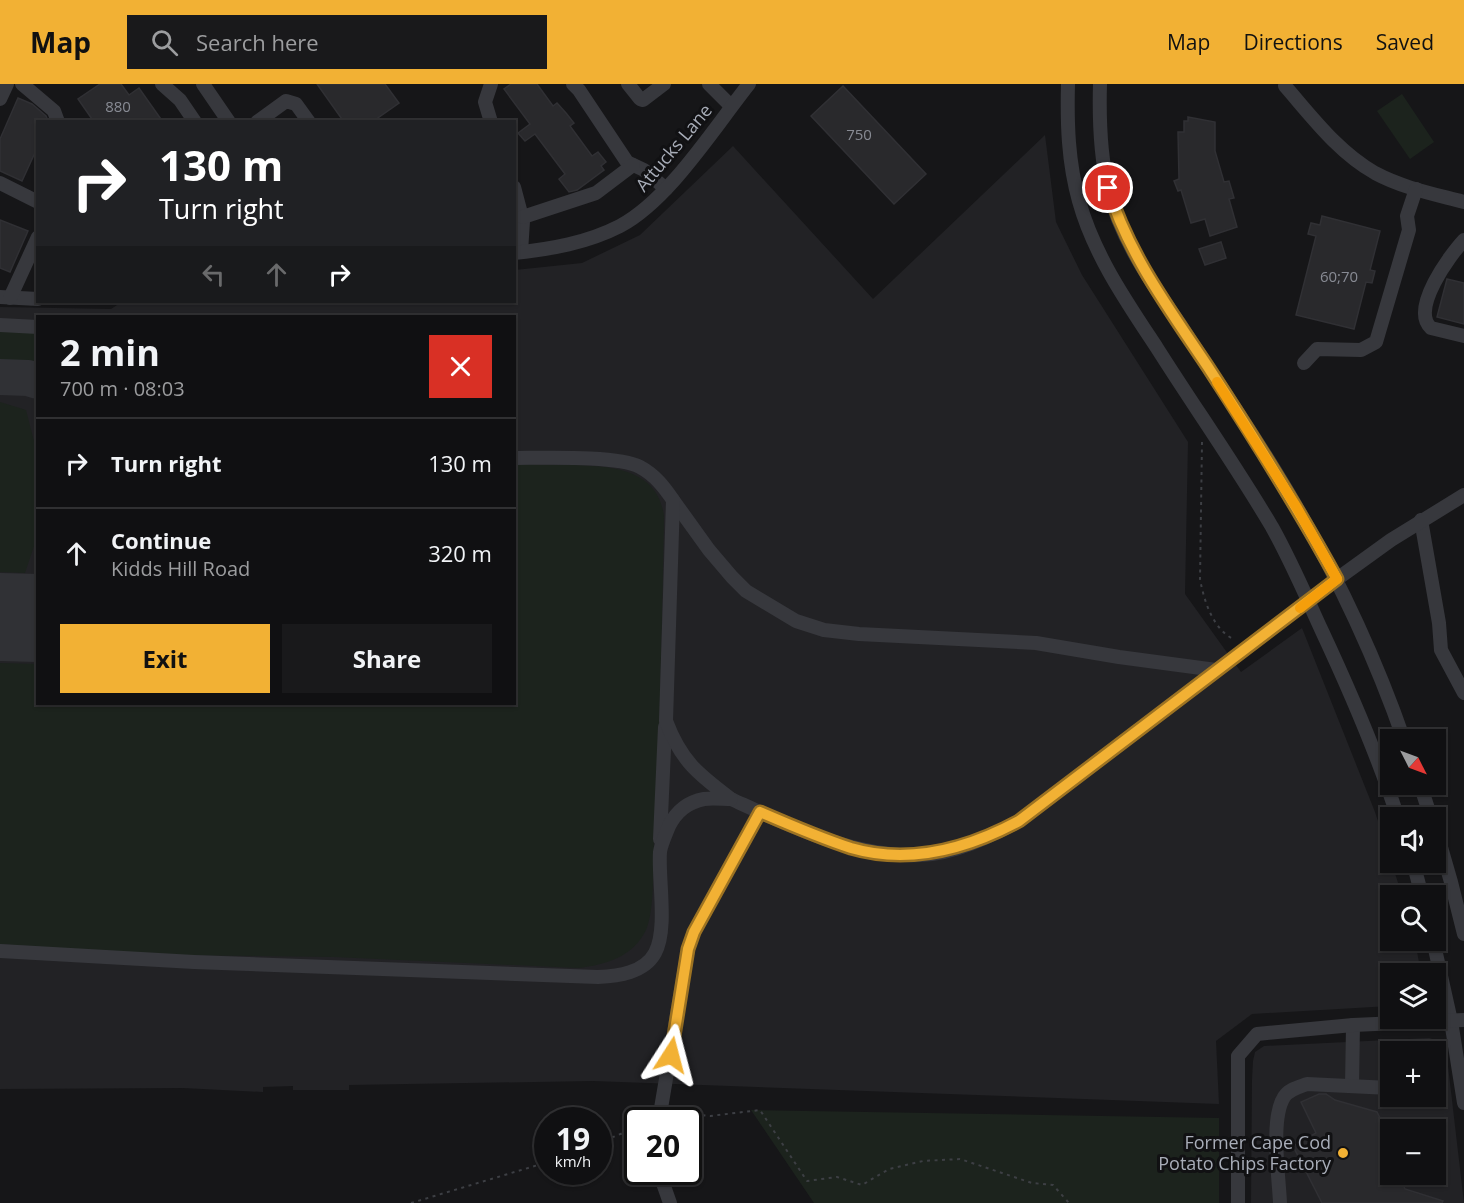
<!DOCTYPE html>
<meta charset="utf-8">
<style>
:root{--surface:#101012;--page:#19191b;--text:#f1f3f6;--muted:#9c9d9f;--line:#303032;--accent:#f2b134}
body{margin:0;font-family:"Open Sans",sans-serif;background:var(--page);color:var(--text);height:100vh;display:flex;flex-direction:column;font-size:22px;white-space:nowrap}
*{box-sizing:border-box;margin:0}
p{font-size:20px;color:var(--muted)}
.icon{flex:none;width:33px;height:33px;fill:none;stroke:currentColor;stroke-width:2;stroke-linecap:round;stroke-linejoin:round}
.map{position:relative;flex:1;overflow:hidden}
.side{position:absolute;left:36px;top:231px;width:480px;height:390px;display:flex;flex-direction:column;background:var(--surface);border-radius:0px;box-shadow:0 2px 4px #0004,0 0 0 2px var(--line)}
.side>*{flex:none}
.guide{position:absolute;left:36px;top:36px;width:480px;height:183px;border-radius:0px;box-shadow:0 2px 4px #0004,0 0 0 2px var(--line);background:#202124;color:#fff;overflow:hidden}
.needle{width:39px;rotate:132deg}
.tools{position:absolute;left:1380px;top:645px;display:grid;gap:12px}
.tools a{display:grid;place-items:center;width:66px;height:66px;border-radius:0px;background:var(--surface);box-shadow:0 2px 4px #0004,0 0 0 2px var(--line);font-size:30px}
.speed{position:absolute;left:534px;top:1023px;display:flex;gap:12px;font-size:30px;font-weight:700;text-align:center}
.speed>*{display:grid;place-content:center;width:78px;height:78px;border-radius:50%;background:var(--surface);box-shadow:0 2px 4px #0004,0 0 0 2px var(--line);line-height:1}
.speed small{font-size:15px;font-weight:400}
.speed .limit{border:3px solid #111;border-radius:9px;background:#fff;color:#111}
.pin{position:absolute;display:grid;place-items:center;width:51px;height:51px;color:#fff;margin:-26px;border:3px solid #fff;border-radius:50%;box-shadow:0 2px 6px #0007}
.me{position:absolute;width:66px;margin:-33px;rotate:9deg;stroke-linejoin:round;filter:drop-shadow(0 0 4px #0008)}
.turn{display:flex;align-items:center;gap:21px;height:126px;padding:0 24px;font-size:27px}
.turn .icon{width:78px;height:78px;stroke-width:2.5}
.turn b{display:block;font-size:42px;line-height:51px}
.lanes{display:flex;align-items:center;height:57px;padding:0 24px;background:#0003;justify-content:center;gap:30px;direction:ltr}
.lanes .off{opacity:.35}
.round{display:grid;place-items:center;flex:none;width:63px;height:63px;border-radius:0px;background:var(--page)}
.headline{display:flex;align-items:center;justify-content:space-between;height:102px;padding:0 24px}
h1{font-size:36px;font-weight:700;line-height:45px}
.button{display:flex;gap:12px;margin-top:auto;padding:12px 24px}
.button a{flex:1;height:69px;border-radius:0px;background:var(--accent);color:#111;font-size:24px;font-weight:700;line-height:69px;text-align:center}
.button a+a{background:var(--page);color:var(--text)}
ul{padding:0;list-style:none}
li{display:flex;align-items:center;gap:18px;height:90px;padding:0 24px;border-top:2px solid var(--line)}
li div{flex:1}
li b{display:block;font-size:22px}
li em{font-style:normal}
header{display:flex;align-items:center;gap:36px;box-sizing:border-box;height:84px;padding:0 30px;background:var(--accent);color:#111}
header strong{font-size:28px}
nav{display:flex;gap:33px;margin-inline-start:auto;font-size:21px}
.search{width:420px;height:54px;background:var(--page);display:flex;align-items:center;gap:15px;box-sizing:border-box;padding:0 21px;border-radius:0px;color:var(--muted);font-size:22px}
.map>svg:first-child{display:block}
</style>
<header>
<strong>Map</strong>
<div class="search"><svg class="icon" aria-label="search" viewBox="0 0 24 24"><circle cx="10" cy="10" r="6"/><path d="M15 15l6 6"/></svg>Search here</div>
<nav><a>Map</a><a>Directions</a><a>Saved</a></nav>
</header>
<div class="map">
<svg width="1464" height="1119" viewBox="0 0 1464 1119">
<rect width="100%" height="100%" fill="#161618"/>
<g fill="#222225" fill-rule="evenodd">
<path d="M 1045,51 L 1056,138 L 1082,191 L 1188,358 L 1185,510 L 1241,588 L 1302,544 L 1375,728 L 1402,811 L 1390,812 L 1390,856 L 1415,857 L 1421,889 L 1390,890 L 1390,922 L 1252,930 L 1216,957 L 1219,1020 L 593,997 L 349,1001 L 349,1006 L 293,1006 L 293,1002 L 263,1003 L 263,1008 L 183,1004 L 0,1005 L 0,223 L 111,225 L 122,218 L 514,218 L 515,186 L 582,179 L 640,151 L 733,62 L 873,215 ZM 38,232 L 514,232 L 514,620 L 38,620 Z"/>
<path d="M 1429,954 L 1436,956 L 1443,963 L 1448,982 L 1464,1119 L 1251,1119 L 1252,996 L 1253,977 L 1255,968 L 1264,962 ZM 1390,968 L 1436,968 L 1436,1012 L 1390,1012 ZM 1390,1046 L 1436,1046 L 1436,1090 L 1390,1090 Z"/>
</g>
<g fill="#1c231d">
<path d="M 1402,10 L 1434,58 L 1410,75 L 1377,27 Z"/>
<path d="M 0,236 L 37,241 L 37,279 L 0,277 Z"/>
<path d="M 0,318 L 26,326 L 37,369 L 38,438 L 36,456 L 25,489 L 0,488 Z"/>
<path d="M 515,380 C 533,381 552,381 571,381 C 610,382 658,384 664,432 C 662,540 660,648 654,755 C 653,778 655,826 646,846 C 633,873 605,881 578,884 L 334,873 L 166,871 L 0,860 L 0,579 L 37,580 L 38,620 L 514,620 Z"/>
<path d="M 751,1026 L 1219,1034 L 1219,1119 L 814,1119 Z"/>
</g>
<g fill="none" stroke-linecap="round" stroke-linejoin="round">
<path stroke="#303135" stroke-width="36" d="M 0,293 L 28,294 L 38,297"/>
<path stroke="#303135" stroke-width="88" d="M 0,533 L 38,534"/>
</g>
<g fill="#29292c" stroke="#303034" stroke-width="1.5">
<path d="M 100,0 L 121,0 L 129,11 L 139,4 L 163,38 L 94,38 L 78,15 Z"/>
<path d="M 317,0 L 385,0 L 399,19 L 372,38 L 344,38 Z"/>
<path d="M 511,0 L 537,0 L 553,22 L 557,19 L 566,29 L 574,39 L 570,42 L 592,72 L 598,68 L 606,78 L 601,82 L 604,86 L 577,106 L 569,108 L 559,95 L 565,90 L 535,50 L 525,57 L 518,49 L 530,40 L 504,5 Z"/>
<path d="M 843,2 L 926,90 L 894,120 L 811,32 Z"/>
<path d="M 18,14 L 32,20 L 46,32 L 48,37 L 38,38 L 38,62 L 22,97 L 0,87 L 0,55 Z"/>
<path d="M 1188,33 L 1215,38 L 1215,67 L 1224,98 L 1229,97 L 1234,114 L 1229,115 L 1237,143 L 1210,152 L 1205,135 L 1191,139 L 1181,106 L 1178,107 L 1174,97 L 1179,95 L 1178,48 L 1184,48 L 1184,37 L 1188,37 Z"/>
<path d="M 1322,132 L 1380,147 L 1370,186 L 1375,187 L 1372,199 L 1366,198 L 1354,245 L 1296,231 L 1316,152 L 1308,150 L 1311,139 L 1320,141 Z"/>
<path d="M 0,136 L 28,147 L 10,188 L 0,184 Z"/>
<path d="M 1221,158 L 1226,174 L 1205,181 L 1199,165 Z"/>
<path d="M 1447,195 L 1464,199 L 1464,240 L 1437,233 Z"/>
<path d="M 1319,1010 L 1326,1010 L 1335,1016 L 1377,1028 L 1390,1055 L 1390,1090 L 1398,1090 L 1405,1105 L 1443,1117 L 1442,1119 L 1322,1119 L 1293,1062 L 1316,1049 L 1301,1018 Z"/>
</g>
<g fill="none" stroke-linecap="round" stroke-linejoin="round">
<g stroke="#3d3f44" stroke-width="2" stroke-dasharray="3 4.5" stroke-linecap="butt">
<path d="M 1202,358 L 1200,495 C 1204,517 1213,546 1235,556"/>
<path d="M 673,1032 L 683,1029 L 710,1032 L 760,1026 L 807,1097 L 837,1093 L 862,1101 L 889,1085 L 923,1077 L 960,1075 L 1032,1099 L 1053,1101 L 1069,1119"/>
<path d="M 598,1059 L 638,1043"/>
<path d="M 411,1119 L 548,1078"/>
</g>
<g stroke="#37383d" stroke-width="14">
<path d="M 22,0 L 54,27 L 58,38"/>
<path d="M 162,0 L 180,16 L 195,38"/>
<path d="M 203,0 L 229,38"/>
<path d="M 573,0 L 579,6 L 627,78 L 644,86 L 666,105"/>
<path d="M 628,0 L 640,15 L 643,16 L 664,0"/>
<path d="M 709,0 L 731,22"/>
<path d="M 1068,0 C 1067,39 1068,78 1079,117 C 1094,171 1126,217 1157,264 C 1195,324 1236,382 1272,443 C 1291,477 1305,510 1321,545 C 1350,607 1377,669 1398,734"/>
<path d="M 1100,0 C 1099,35 1100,70 1108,104 C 1120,155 1151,198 1180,240 C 1211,289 1244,336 1274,385 C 1327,471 1371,561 1404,656"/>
<path d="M 1285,2 C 1312,33 1338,68 1375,89 C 1403,104 1434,110 1464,118"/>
<path d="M 0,15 L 7,0"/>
<path d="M 257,38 L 286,17 L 296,20 L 309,38"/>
<path d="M 491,38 L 485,18 L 491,0"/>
<path d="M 0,99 L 38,118"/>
<path d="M 514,103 L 523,137 L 521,168"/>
<path d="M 523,133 L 596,109 L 633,81"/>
<path d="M 1464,156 C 1450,171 1410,225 1431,244 L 1464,252"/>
<path d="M 514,169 C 551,165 587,159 620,142 C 669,116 714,44 749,0"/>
<path d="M 0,213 L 38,215"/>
<path d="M 10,214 L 38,153"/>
<path d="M 0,241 L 38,243"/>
<path d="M 1304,279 L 1317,265 L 1361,266 L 1376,258 L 1409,146 L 1407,132 L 1416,105"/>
<path d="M 673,416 L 709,466 L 732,493 L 746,507 L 796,537 L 824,546 L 859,550 L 1036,559 L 1119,573 L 1216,586"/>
<path d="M 1421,436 L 1439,539 L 1441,566 L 1464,609"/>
<path d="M 1420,700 L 1431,734"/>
<path d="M 731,715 C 790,742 854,774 920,771 C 954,770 989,753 1019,737 L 1337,495 L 1391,456 L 1464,411"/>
<path d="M 1436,746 L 1451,798 L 1464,850"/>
<path d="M 660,755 L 665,643"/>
<path d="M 1413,778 L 1422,812"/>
<path d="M 1433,856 L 1451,937 L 1464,1019"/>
<path d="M 0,867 L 194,878 L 598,893 C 618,892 644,889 655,869 C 668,845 658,795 660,768 C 661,760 666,750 669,742 C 676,728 688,718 704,715 C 712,714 723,715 731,715 C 698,690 681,677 666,637 L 673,416 C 664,403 655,391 640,383 C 618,371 543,374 514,374"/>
<path d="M 1352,1002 L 1353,941"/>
<path d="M 659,1036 L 688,865 L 694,848 L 760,728"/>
<path d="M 659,1088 L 670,1119"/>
<path d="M 1238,1119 L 1238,972 L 1257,950 L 1353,941 L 1464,936"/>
<path d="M 1280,1119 C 1279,1093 1270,1035 1284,1013 C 1289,1005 1299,1003 1307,1000 L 1390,1004"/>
</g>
</g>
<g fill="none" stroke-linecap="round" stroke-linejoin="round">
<defs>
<path id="route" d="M 671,971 L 688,865 L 694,848 L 760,728 C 790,741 820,754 851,764 C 909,781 967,765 1019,737 L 1337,495 C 1297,422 1253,352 1208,283 C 1170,226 1128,170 1108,104"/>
</defs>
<use href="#route" stroke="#9d7322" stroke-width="15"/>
<use href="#route" stroke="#f2b134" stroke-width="10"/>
<path stroke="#f59e0b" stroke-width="10" d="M 1217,298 L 1297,424 L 1337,495 L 1300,524"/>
</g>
<circle fill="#f2b134" stroke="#111113" stroke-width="2" cx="1343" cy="1069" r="6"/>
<g text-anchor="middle" stroke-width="6" stroke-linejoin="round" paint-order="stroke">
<g font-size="15" fill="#888b94">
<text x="118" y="28">880</text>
<text x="859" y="56">750</text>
<text x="1339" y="198">60;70</text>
</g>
<g font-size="18" fill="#a8adb8" stroke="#111113">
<text transform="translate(674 64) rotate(-50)" y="6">Attucks Lane</text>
</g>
<g font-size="18" fill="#a8adb8" stroke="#111113" text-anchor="end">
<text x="1331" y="1065">Former Cape Cod<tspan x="1331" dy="21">Potato Chips Factory</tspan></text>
</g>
</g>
</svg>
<div class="tools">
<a><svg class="needle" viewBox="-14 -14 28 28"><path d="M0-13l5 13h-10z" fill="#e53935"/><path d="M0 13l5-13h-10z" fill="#9c9d9f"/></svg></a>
<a><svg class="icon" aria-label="sound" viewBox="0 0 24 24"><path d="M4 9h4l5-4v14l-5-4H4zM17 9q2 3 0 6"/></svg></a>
<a><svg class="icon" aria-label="search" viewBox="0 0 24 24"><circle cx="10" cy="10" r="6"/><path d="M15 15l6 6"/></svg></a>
<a><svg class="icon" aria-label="layers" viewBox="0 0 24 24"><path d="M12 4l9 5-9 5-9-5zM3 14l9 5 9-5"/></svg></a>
<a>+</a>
<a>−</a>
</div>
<div class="speed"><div>19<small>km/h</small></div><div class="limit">20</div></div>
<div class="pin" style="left:1108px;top:104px;background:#d93025"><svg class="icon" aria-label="arrive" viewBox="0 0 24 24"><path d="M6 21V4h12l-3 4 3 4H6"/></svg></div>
<svg class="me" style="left:671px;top:971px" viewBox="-20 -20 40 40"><path d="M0-17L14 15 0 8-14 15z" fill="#f2b134" stroke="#fff" stroke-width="4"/></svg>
<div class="guide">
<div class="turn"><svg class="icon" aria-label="right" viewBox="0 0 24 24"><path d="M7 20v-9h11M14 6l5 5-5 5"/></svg><div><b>130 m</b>Turn right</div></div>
<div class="lanes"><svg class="icon off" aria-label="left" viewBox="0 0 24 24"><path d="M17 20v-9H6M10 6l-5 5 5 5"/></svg><svg class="icon off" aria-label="ahead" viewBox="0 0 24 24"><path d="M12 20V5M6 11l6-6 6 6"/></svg><svg class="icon" aria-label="right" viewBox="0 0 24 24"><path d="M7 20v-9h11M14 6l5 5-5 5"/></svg></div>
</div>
<section class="side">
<div class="headline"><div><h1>2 min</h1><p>700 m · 08:03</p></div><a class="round" style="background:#d93025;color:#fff"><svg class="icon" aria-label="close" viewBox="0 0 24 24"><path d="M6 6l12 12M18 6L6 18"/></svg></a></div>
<ul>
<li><svg class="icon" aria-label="right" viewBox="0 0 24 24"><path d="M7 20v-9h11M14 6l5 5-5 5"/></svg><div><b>Turn right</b></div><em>130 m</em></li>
<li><svg class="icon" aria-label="ahead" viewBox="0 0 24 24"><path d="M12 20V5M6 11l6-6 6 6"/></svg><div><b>Continue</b><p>Kidds Hill Road</p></div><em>320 m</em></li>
</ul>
<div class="button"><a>Exit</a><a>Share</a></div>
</section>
</div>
